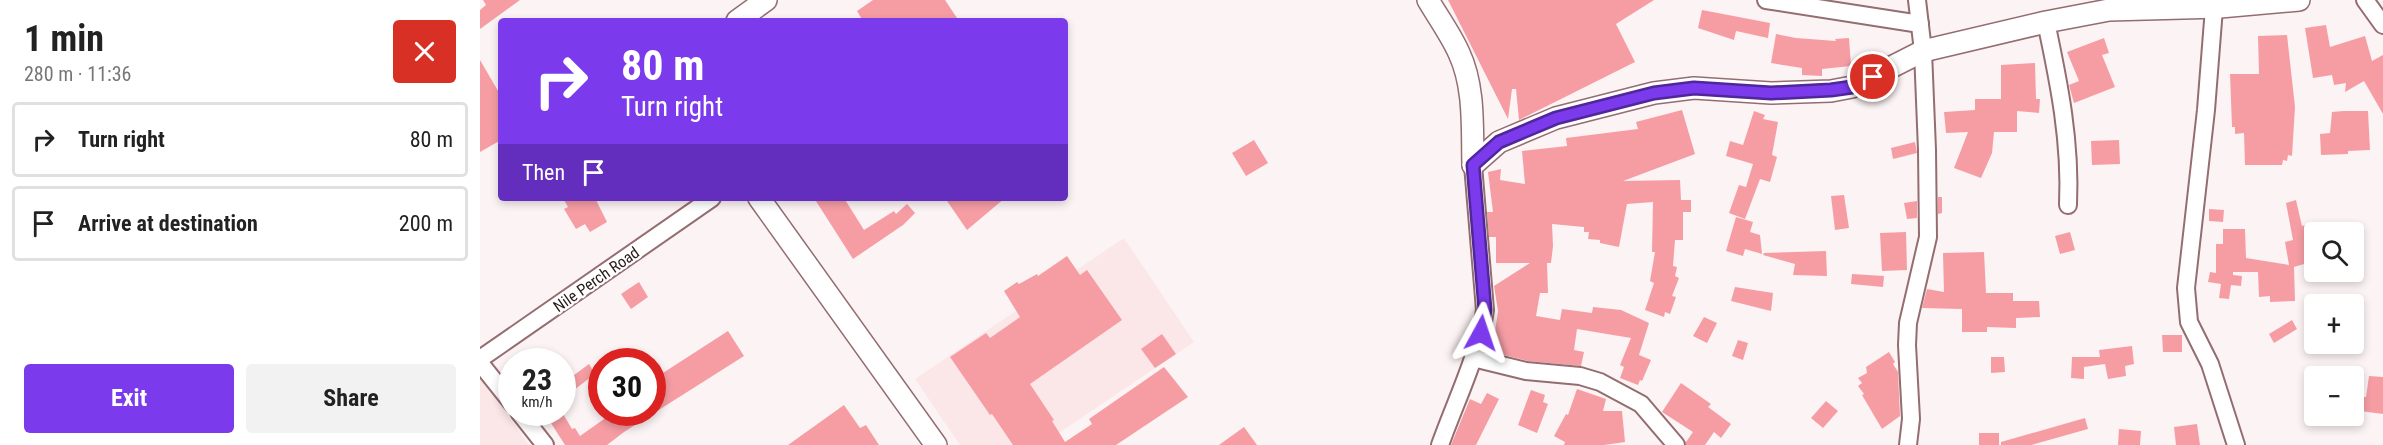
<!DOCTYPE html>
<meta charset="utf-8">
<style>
:root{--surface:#fff;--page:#f2f2f2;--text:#222;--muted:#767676;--line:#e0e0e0;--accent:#7c3aed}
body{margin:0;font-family:"Roboto Condensed",sans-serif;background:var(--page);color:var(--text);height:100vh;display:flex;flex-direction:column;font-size:22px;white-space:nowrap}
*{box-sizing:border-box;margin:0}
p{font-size:20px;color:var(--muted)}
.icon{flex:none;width:33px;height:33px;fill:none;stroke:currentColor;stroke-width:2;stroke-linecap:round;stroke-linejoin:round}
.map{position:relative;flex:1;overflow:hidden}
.drawer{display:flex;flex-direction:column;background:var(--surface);width:480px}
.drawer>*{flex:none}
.top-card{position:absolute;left:18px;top:18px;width:570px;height:183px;border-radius:6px;box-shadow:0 3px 9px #0003;background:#7c3aed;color:#fff;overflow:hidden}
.controls{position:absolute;left:1824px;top:222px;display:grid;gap:12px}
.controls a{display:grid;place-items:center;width:60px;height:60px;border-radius:6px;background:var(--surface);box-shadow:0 3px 9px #0003;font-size:30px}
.speed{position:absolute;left:18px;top:348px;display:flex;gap:12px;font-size:30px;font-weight:700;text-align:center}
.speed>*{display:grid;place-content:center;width:78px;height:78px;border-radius:50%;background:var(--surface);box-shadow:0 3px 9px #0003;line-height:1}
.speed small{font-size:15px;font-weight:400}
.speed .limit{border:9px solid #d22;background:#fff;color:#111}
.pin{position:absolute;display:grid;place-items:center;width:51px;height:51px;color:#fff;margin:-26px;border:3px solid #fff;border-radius:50%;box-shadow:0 2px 6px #0007}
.me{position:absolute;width:66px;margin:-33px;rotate:5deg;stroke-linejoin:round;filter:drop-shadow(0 0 4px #0008)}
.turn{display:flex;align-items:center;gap:21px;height:126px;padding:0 24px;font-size:27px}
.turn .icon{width:78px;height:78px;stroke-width:2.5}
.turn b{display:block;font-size:42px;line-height:51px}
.then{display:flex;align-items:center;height:57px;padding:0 24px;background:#0003;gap:12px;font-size:22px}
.round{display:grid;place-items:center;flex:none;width:63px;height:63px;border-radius:6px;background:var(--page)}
.head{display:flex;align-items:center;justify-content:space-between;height:102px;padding:0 24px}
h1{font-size:36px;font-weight:700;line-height:45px}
.cta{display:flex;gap:12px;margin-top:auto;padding:12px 24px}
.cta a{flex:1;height:69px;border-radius:6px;background:var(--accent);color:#fff;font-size:24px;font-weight:700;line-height:69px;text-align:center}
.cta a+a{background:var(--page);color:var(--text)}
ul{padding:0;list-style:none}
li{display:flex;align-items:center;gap:18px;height:75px;margin:0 12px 9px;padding:0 12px;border:3px solid var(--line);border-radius:6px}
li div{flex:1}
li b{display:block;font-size:22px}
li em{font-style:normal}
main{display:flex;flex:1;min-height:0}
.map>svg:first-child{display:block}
</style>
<main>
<section class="drawer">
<div class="head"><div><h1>1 min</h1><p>280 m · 11:36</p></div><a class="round" style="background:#d93025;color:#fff"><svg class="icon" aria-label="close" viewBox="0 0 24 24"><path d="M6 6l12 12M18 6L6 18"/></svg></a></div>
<ul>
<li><svg class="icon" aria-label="right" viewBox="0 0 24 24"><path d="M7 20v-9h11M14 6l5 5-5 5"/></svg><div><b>Turn right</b></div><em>80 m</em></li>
<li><svg class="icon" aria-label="arrive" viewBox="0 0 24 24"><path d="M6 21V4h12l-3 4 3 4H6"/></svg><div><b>Arrive at destination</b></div><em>200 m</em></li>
</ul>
<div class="cta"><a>Exit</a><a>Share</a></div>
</section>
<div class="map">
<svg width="1903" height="445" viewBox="0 0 1903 445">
<rect width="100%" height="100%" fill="#fcf3f4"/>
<g fill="#fce7e8">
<path d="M 644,238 L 714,342 L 561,445 L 480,445 L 435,379 Z"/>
<path d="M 0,376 L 49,445 L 0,445 Z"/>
</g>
<g fill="#f69da4">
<path d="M 3,0 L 40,0 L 0,29 L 0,10 L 6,5 Z"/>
<path d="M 393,0 L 465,0 L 479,21 L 383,21 L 377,11 Z"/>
<path d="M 968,0 L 1174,0 L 1136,24 L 1155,62 L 1039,120 L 1036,89 L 1032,89 L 1028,119 Z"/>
<path d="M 1222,10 L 1290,23 L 1288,38 L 1256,31 L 1254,40 L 1218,28 Z"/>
<path d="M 1846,25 L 1850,47 L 1885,36 L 1892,61 L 1903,55 L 1903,114 L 1884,81 L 1865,92 L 1866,83 L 1854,85 L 1852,75 L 1833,78 L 1825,28 Z"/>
<path d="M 1296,34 L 1316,38 L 1356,41 L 1355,39 L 1369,38 L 1371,66 L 1342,69 L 1342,76 L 1322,75 L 1322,68 L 1291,63 Z"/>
<path d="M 1807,35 L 1815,107 L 1812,156 L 1808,155 L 1807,161 L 1803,160 L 1802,165 L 1765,165 L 1764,133 L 1755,134 L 1755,127 L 1752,127 L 1750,74 L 1779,74 L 1778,36 Z"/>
<path d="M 1624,38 L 1629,53 L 1622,55 L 1635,87 L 1594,103 L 1589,85 L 1599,81 L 1587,52 Z"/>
<path d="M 0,60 L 21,96 L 21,140 L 0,152 Z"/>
<path d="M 1555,63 L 1556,99 L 1560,99 L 1559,113 L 1537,111 L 1537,132 L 1514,132 L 1512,153 L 1501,178 L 1474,168 L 1488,132 L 1466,133 L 1464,112 L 1495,110 L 1495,99 L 1521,99 L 1521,65 Z"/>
<path d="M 1202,110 L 1215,154 L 1143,181 L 1200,180 L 1201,200 L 1211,200 L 1211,212 L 1203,212 L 1203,240 L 1195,240 L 1193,266 L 1197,267 L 1195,276 L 1199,278 L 1192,296 L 1196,297 L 1190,314 L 1185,312 L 1184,317 L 1165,310 L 1174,283 L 1170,281 L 1175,252 L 1172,252 L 1173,202 L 1147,204 L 1139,247 L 1120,243 L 1120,240 L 1108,239 L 1109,232 L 1104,232 L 1104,227 L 1072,224 L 1073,246 L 1071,263 L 1067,263 L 1068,293 L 1060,293 L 1056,316 L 1080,320 L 1082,309 L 1112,313 L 1113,307 L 1141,310 L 1169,323 L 1159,355 L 1171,360 L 1162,381 L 1160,380 L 1158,385 L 1140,378 L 1144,367 L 1140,365 L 1151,338 L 1097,329 L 1094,350 L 1104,352 L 1101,366 L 1048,361 L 1012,352 L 1018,311 L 1014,286 L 1050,263 L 1016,263 L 1016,237 L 1009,237 L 1007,212 L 1013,212 L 1008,172 L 1021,169 L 1020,180 L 1045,184 L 1042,151 L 1087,146 L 1086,138 L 1158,129 L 1156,122 Z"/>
<path d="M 1274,111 L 1285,115 L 1283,119 L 1298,122 L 1292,155 L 1297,157 L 1290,182 L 1280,179 L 1265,219 L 1249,213 L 1259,185 L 1266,187 L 1273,164 L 1246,156 L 1250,141 L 1263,145 Z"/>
<path d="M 1863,111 L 1888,111 L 1890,150 L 1868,151 L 1868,154 L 1841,155 L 1840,134 L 1850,133 L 1852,112 Z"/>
<path d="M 774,140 L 788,163 L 766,176 L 752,153 Z"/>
<path d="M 1639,140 L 1640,164 L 1612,165 L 1611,141 Z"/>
<path d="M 1435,142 L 1437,153 L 1413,159 L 1411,148 Z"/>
<path d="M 1364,195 L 1369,228 L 1355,230 L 1351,196 Z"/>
<path d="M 1458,197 L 1462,197 L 1462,213 L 1458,214 Z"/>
<path d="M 83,198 L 115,198 L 127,222 L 110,232 L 105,224 L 96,229 L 84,209 L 88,207 Z"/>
<path d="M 334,198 L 364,198 L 384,230 L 414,211 L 416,214 L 427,204 L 435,213 L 423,225 L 373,259 Z"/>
<path d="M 465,198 L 525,198 L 487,230 Z"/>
<path d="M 1816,200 L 1822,226 L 1834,223 L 1834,261 L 1814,267 L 1815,301 L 1790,302 L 1790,296 L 1779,297 L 1778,272 L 1753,272 L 1753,275 L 1762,276 L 1761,286 L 1751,285 L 1749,299 L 1739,298 L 1741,284 L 1728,282 L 1730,272 L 1736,273 L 1736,244 L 1743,244 L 1743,229 L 1765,229 L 1766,258 L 1809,265 L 1805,242 L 1813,240 L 1806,203 Z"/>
<path d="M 1437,201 L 1437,218 L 1427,219 L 1424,203 Z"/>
<path d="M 1729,209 L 1744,210 L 1743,222 L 1729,221 Z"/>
<path d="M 1256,217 L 1273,222 L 1270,232 L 1280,235 L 1282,254 L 1265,249 L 1263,256 L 1246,251 Z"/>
<path d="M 1426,232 L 1427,270 L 1402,271 L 1400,233 Z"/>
<path d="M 1590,232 L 1595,250 L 1580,254 L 1575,236 Z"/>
<path d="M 1346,251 L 1347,276 L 1313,275 L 1315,264 L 1283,255 L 1284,253 Z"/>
<path d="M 1504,252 L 1506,293 L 1533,293 L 1533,301 L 1559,301 L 1560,317 L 1536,318 L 1536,328 L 1507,327 L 1507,332 L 1482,332 L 1482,309 L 1442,308 L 1447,289 L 1464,292 L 1463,253 Z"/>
<path d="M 587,256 L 600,275 L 607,270 L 642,320 L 550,384 L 574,420 L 572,421 L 585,442 L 612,424 L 609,419 L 684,367 L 708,397 L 636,445 L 533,445 L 512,414 L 510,415 L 470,357 L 506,333 L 510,338 L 540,317 L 524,291 L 537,282 L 539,284 L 557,274 L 558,276 Z"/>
<path d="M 1372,274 L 1404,276 L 1403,287 L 1371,284 Z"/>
<path d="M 159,282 L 168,297 L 151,309 L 141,294 Z"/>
<path d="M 1255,287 L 1293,293 L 1291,311 L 1251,301 Z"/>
<path d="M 1224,317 L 1237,323 L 1227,343 L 1213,336 Z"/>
<path d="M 1812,320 L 1817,329 L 1794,343 L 1789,334 Z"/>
<path d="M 248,331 L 264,356 L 144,432 L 127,445 L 85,445 L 69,420 L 82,412 L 92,429 L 95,428 L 100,436 L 134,412 L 172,412 L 172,380 Z"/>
<path d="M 682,334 L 696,354 L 675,368 L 661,349 Z"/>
<path d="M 1682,335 L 1702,335 L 1702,352 L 1683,352 Z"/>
<path d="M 1258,340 L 1268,343 L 1263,360 L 1252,356 Z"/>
<path d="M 1652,346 L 1654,364 L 1645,366 L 1646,376 L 1628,379 L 1625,364 L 1604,367 L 1604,379 L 1591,378 L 1592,357 L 1620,357 L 1619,350 Z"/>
<path d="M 1409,352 L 1415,362 L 1413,364 L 1418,372 L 1420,416 L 1402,429 L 1382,395 L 1384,394 L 1378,386 L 1382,383 L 1378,378 L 1387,373 L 1386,367 Z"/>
<path d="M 1511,357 L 1524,357 L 1525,372 L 1511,373 Z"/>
<path d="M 109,364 L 115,374 L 82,399 L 82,384 Z"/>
<path d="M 1889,376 L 1903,377 L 1903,414 L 1880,411 L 1882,397 L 1886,397 Z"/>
<path d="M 1201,383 L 1231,404 L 1228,407 L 1251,424 L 1241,438 L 1234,432 L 1225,445 L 1206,445 L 1206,442 L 1213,432 L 1182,412 Z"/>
<path d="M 1097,389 L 1126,399 L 1123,411 L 1142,411 L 1145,442 L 1124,445 L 1084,445 L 1085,442 L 1074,436 L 1086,414 L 1088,415 Z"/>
<path d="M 1051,390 L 1065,395 L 1063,402 L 1068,404 L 1057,433 L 1038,425 Z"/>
<path d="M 1007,393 L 1019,399 L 996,445 L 971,445 L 990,399 L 1001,404 Z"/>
<path d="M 1346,401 L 1358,411 L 1343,428 L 1331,418 Z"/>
<path d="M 364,405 L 380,428 L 386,425 L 399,445 L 308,445 Z"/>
<path d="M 1605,418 L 1608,429 L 1551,445 L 1521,445 L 1521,442 Z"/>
<path d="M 1717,424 L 1720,445 L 1696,445 L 1694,427 Z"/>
<path d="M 764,427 L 777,445 L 739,445 Z"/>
<path d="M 1639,429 L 1661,431 L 1660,445 L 1638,445 Z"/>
<rect x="1499" y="433" width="20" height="12"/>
</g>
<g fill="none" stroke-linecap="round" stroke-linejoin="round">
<defs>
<g id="minor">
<path d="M 1286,0 L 1440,24"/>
<path d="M 1885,0 L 1903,25"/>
<path d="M 1734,8 L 1726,110 L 1706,288 L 1709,322 L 1730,364 L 1756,445"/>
<path d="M 1566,22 C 1579,83 1591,142 1588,205"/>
<path d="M 993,358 L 1046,371 L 1100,376 L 1120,382 L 1161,404 L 1196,445"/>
<path d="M 0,359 L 232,198"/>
<path d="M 0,363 L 32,403"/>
<path d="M 39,412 L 65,445"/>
<path d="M 960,445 C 976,400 998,357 1005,310 L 993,165"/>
<path d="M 1428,445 L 1431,419 L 1427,345 L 1428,323 L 1448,237 L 1447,150 L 1443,51 L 1437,0"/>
</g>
<g id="tertiary">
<path d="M 948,0 C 958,17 971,35 979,53 C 995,87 992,128 993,165"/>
<path d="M 257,21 L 286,0"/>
<path d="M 993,165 L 1019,142 L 1076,118 L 1174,93 L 1214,88 L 1291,93 L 1351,91 L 1372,87 L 1443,51 L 1566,22 L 1629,10 L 1740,7 L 1819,0"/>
<path d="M 279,198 L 456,445"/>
</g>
</defs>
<use href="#minor" stroke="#946d70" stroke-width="20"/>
<use href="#tertiary" stroke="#946d70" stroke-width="24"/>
<use href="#minor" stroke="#fff" stroke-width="16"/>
<use href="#tertiary" stroke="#fff" stroke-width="21"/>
</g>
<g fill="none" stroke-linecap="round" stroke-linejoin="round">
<defs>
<path id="route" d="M 1001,333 L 1005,310 L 993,165 L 1019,142 L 1076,118 L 1174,93 L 1214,88 L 1291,93 L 1351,90 L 1372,87 L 1393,77"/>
</defs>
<use href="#route" stroke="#51269a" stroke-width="15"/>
<use href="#route" stroke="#7c3aed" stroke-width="10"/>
</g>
<g text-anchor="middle" stroke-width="4.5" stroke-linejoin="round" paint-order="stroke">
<g font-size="16" fill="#271819" stroke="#fff">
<text transform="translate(116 279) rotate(-35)" y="6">Nile Perch Road</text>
</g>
</g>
</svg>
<div class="controls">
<a><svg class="icon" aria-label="search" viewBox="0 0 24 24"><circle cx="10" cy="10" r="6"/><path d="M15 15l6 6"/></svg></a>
<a>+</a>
<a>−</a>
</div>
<div class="speed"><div>23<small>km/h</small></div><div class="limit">30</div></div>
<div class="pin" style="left:1393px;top:77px;background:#d93025"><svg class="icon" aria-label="arrive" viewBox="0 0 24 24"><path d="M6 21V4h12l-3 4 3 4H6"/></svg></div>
<svg class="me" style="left:1001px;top:333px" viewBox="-20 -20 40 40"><path d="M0-17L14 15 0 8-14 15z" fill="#7c3aed" stroke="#fff" stroke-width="4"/></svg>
<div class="top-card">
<div class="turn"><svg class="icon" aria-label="right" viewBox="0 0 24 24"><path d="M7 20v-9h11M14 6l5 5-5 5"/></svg><div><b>80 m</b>Turn right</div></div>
<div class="then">Then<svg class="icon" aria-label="arrive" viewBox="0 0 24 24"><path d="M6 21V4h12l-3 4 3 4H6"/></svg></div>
</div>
</div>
</main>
